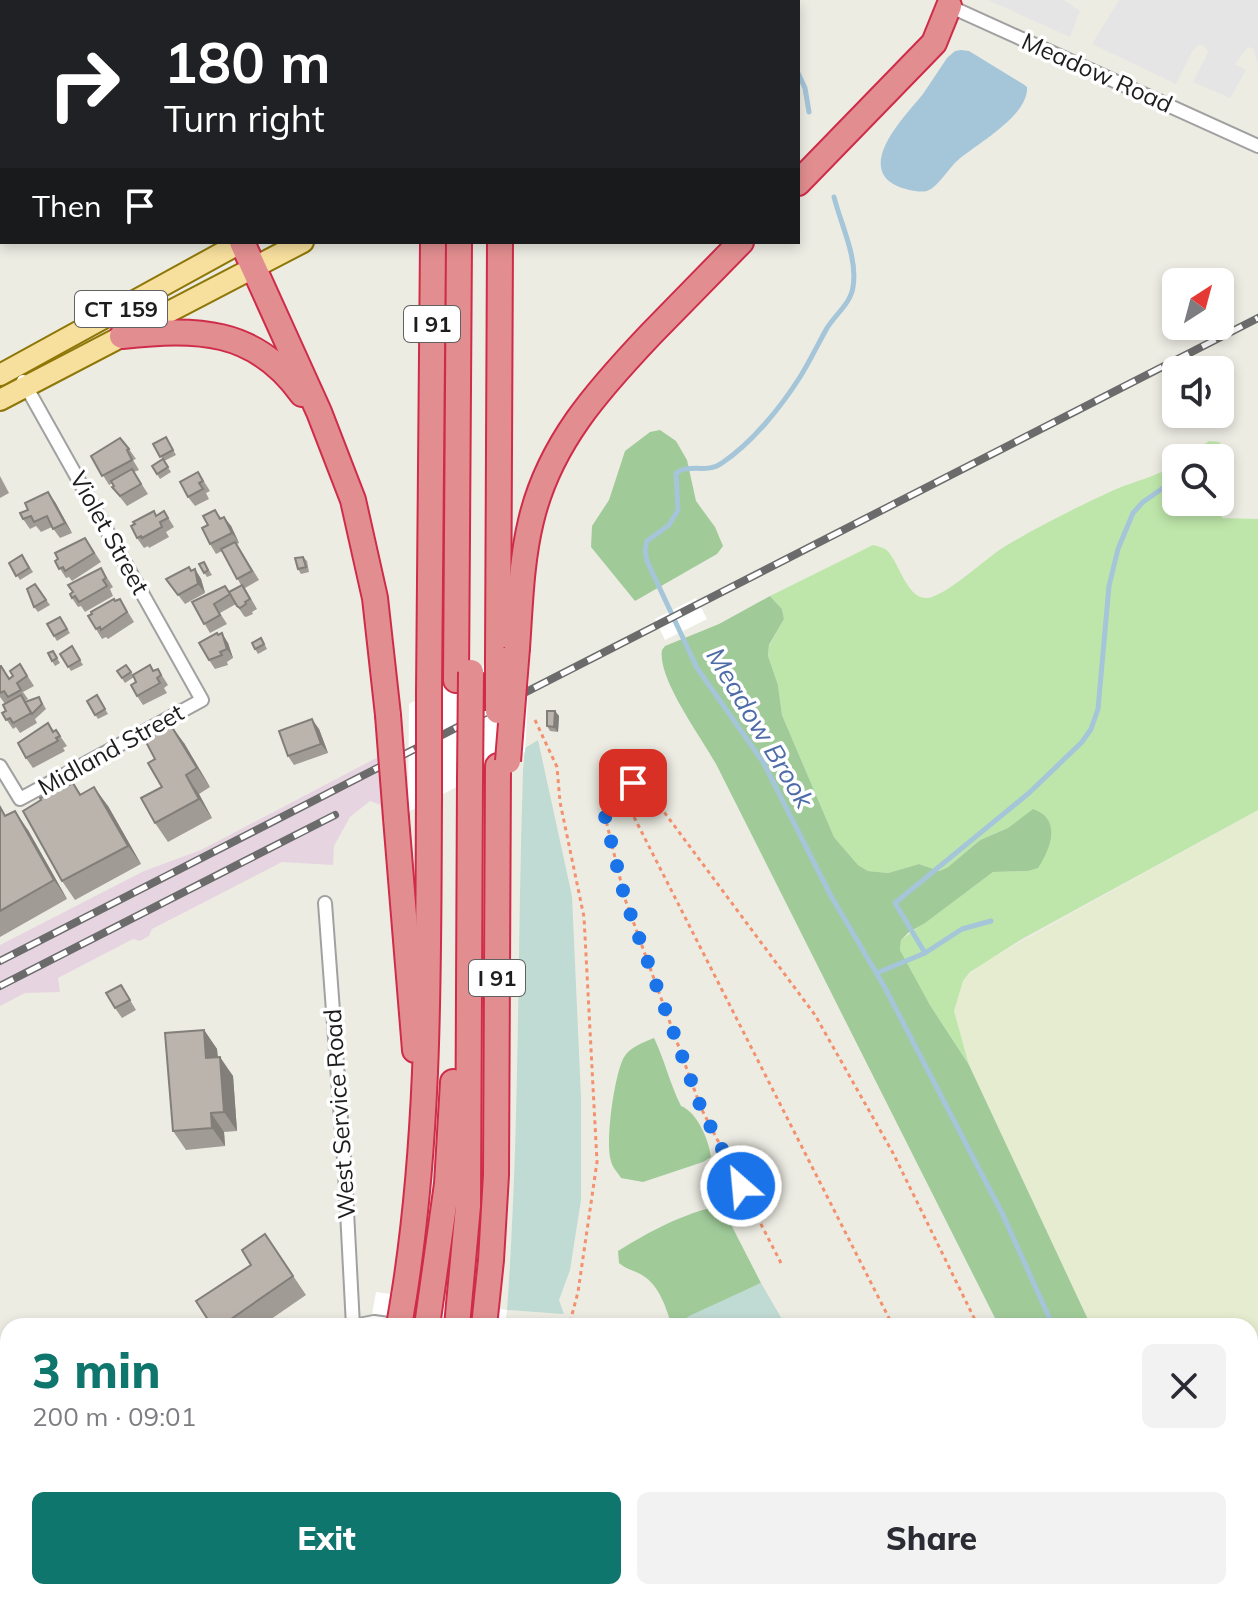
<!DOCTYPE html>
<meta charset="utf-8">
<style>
:root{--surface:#fff;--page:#f2f2f3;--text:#2b2b33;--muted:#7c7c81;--accent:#0f766e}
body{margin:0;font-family:Mulish,sans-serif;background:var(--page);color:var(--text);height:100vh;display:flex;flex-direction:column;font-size:30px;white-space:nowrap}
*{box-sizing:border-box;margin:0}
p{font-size:26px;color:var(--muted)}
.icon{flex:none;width:44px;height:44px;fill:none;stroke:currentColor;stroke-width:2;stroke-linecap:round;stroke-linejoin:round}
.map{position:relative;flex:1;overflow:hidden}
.sheet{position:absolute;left:0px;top:1318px;width:1258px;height:282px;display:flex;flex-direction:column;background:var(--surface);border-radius:24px 24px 0 0;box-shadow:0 4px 12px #0003}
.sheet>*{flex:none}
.banner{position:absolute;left:0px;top:0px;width:800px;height:244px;box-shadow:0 4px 12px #0003;background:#202124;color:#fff;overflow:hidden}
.needle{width:52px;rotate:36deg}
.buttons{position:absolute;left:1162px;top:268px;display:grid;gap:16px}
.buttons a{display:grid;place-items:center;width:72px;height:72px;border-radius:12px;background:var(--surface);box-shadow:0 4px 12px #0003;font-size:40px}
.pin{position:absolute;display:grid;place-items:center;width:68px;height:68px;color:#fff;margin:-34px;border-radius:16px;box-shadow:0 4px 12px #0006}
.me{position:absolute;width:88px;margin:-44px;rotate:333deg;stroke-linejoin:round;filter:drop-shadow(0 0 6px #0008)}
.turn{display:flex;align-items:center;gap:28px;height:168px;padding:0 32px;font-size:36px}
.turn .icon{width:104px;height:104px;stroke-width:2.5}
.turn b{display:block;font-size:56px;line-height:68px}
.then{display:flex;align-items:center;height:76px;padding:0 32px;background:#0003;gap:16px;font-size:30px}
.round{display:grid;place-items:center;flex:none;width:84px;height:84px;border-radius:12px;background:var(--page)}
.summary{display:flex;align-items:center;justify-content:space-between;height:136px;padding:0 32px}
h1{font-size:48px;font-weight:800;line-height:60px;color:var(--accent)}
.action{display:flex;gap:16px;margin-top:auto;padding:16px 32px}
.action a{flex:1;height:92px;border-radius:12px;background:var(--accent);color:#fff;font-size:32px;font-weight:800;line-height:92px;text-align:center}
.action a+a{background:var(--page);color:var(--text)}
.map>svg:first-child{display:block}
</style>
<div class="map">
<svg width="1258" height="1599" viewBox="0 0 1258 1599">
<rect width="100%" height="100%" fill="#edece3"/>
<path fill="#e6d5e0" d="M 380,756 L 383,806 L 370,801 L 350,817 L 334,846 L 333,865 L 282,862 L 152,929 L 149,936 L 140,941 L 133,939 L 58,978 L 60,992 L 25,993 L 0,1006 L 0,945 L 144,871 L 201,850 Z"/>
<path fill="#e5eccf" d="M 1258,810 L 1258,1393 L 1250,1398 L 1250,1326 L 1091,1326 L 969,1065 L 954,1011 L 963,981 L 978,966 Z"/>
<g fill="#bee6aa">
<path d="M 1209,441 L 1219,442 C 1238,464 1215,492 1222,518 L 1258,519 L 1258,810 L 1022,939 L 970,972 L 963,981 L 954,1011 L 969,1065 L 930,1005 L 900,950 L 901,940 L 993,872 L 1028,871 L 1033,810 L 1008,828 L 980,840 L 948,867 L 938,871 L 919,864 L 888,873 L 868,871 L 858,865 L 834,837 L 782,715 L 778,685 L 768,657 L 769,646 L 784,619 L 782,609 L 770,596 L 873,545 C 877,546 882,547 885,549 C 898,557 906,600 927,598 C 945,597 986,558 1004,547 C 1039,526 1077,507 1114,490 C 1134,481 1157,477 1176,464 L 1176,502 L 1220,502 L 1220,458 L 1184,458 Z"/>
<path d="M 1258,1393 L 1258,1599 L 1211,1599 L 1208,1592 L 1250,1592 L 1250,1398 Z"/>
</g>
<g fill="#a0cb99">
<path d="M 660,430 L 676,441 L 687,460 L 696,501 L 715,527 L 723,546 L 717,554 L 635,601 L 591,547 L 592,526 L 609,500 L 625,451 L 650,432 Z"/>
<path d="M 770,596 L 782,609 L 784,619 L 769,645 L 768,656 L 778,685 L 782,715 L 834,837 L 858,865 L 868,871 L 888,873 L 919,864 L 939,871 L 948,867 L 980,840 L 1008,828 L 1033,809 C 1062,819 1051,848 1038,868 L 1028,871 L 993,872 L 925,923 L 908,933 L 901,940 L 900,950 L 930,1005 L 969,1065 L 1091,1326 L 999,1326 L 716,764 C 701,737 657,678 662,650 L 665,646 L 719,624 Z"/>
<path d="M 654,1038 C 665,1061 670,1084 681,1106 C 697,1112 709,1140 711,1157 L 703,1162 L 643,1182 L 621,1178 C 618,1173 612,1167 611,1161 C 605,1142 614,1078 623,1059 C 629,1047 642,1043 654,1038 Z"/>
<path d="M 721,1205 L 761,1283 L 672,1326 C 666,1308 660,1286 642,1275 C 634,1270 627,1270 619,1263 L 618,1251 C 654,1229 680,1215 721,1205 Z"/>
<path d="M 1112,1592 L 1208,1592 L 1211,1599 L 1113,1599 Z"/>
</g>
<g fill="#c0dbd3">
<path d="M 538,740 L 572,896 L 581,1097 L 581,1200 L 570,1270 L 559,1300 L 564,1314 L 507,1310 C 520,1131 517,951 523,771 L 525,748 Z"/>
<path d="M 761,1283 L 786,1326 L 676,1326 L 689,1316 Z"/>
<path d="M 443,1592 L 920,1592 L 923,1599 L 441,1599 Z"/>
</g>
<g fill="#e5e5e5">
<path d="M 988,0 L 1064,0 L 1080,11 L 1070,37 Z"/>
<path d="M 1119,0 L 1258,0 L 1258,66 L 1254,49 L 1248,47 L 1235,64 L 1246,70 L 1230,98 L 1193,82 L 1207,55 L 1208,51 L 1203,45 L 1199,45 L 1193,50 L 1176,84 L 1092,44 Z"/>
</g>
<path fill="#a5c5d9" d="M 961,50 L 969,51 L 1023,84 L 1027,87 C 1029,116 976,144 957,161 C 948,169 938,187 927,191 C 919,193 904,189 897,186 C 854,166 908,113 923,94 C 931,82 939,70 947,58 L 955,51 Z"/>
<g fill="#fff">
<path d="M 696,598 L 707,619 L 665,640 L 655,619 Z"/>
<path d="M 531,641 L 525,752 L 408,812 L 409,704 Z"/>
<path d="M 376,1292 L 507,1310 L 505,1326 L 370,1326 Z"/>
</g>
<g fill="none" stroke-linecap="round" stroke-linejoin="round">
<g stroke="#a5c5d9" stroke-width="5">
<path d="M 756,0 L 757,2"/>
<path d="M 798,73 L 805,88 L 809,112"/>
<path d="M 834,197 C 841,225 858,258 853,287 C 851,303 835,315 827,328 C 818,344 810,361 800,377 C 781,407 752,443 722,463 C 707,474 690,463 676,473 L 678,510 L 669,525 L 647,541 L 645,550 L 647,561 L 697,668 L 763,762 L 831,896 L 884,986 L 1003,1215 L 1053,1326"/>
<path d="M 1207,458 L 1209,457"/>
<path d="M 925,953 L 962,929 L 991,921"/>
<path d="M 877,973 L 925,953 L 895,903 L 1029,793 L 1082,742 L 1091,729 L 1098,709 L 1109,586 L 1118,549 L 1133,513 L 1143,502 L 1176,479"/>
<path d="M 1186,1592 L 1190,1599"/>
</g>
<defs>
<g id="minor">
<path d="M 949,6 L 1258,146"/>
<path d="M 0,766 L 20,799 L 202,700 L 23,381"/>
<path d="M 325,903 L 345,1173 L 353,1326"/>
<path d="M 354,1326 L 374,1322 L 403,1326"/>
<path d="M 0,1552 L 8,1547"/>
<path d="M 264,1592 L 264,1599"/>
</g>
<g id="primary">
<path d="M 631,2 L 633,0"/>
<path d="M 669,2 L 671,0"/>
<path d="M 0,375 L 242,242"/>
<path d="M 0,400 L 303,242"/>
</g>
<g id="motorway">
<path d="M 313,2 L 315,0"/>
<path d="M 438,2 L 438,0"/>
<path d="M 479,2 L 479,0"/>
<path d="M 507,2 L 507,0"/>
<path d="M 538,2 L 538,0"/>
<path d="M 798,183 L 934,43 L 949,6"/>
<path d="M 242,242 L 319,412 L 353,500 L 375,598 L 388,715"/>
<path d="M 122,336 C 196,328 255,328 302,394"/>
<path d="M 517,648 C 520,606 521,562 531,521 C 549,444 598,390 651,334 C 681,303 711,273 741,242"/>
<path d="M 498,658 L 500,242"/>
<path d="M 456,680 L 459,242"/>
<path d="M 429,694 L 433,242"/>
<path d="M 396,818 L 415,1050"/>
<path d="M 404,1296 C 430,1132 428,967 429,801"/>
<path d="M 427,1326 L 447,1184 L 453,1082"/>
<path d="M 457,1326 L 468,1206 L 470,780"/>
<path d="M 484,1326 L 491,1260 L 496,1175 L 498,766"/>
<path d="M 326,1599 L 328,1592"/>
<path d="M 353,1599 L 356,1592"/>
<path d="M 394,1599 L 396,1592"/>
<path d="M 422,1599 L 425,1592"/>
</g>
</defs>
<use href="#minor" stroke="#a1a1a1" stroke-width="16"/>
<use href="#primary" stroke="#8e7707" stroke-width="24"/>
<use href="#motorway" stroke="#cf2c4a" stroke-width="28"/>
<g stroke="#f3916f" stroke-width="3" stroke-dasharray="4 4" stroke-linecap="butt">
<path d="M 535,720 L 557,767 L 560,802 L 584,917 L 597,1162 L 578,1292 L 569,1326"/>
<path d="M 605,760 L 893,1326"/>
<path d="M 781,1263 L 701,1108 L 625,899 L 604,812 L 609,797 L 618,786 L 633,783 L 647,789 L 815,1015 L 893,1153 L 978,1326"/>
<path d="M 1024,1592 L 1027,1599"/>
<path d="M 1115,1592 L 1127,1599"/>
</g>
<use href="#minor" stroke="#fff" stroke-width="12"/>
<use href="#primary" stroke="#f7df9e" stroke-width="20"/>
<use href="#motorway" stroke="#e28e90" stroke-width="24"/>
<defs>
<g id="rail">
<path d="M 0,961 L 1258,318"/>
<path d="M 0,986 L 335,815"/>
</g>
</defs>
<use href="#rail" stroke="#6b6b6b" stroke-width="8"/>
<use href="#rail" stroke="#fff" stroke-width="5" stroke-dasharray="15" stroke-linecap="butt"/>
<defs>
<g id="motorway-bridge">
<path d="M 498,711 L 498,658"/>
<path d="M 388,715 L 396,818"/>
<path d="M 508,761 L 517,648"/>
<path d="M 470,780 L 471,672"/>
<path d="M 429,801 L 429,694"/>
<path d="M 399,1326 L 404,1296"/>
</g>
</defs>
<use href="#motorway-bridge" stroke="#cf2c4a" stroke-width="28" stroke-linecap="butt"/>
<use href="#motorway-bridge" stroke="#e28e90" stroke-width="24"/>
</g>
<g fill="#a09b95">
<path d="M 2,202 L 2,237 L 0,238 L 0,203 Z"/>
<path d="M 169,442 L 176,455 L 164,461 L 171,472 L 160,479 L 152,466 L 163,460 L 153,444 Z"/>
<path d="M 129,449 L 136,459 L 133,460 L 139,470 L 134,472 L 148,494 L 127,506 L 112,487 L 114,486 L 113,483 L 109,485 L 91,456 Z"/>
<path d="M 198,472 L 210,491 L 206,493 L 209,499 L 195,506 L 188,497 Z"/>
<path d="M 0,476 L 9,493 L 0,498 Z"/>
<path d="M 55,502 L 72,533 L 60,538 L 52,527 L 41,532 L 36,526 L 30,529 L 23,519 Z"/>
<path d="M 215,510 L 221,518 L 224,517 L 231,526 L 239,543 L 237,544 L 259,580 L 245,588 L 257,609 L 252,612 L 253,614 L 246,617 L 244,616 L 236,604 L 220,613 L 227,624 L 210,633 L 192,602 L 225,586 L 230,594 L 241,585 L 222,551 L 216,554 L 210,544 L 208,525 Z"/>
<path d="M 164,511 L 174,527 L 166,532 L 169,537 L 149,548 L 148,546 L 144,548 L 137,538 L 157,515 Z"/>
<path d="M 85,538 L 101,562 L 72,581 L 69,577 L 66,578 L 55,561 Z"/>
<path d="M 22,555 L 33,572 L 20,580 L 9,563 Z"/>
<path d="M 303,557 L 307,561 L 309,572 L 301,574 L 298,569 Z"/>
<path d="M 204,562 L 212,575 L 207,577 L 199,564 Z"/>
<path d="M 101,568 L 113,587 L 110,589 L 113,596 L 85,612 L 81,606 L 78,607 L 72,598 Z"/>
<path d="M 195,569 L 201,579 L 205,593 L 185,604 L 166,579 Z"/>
<path d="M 35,584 L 50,605 L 38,612 L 34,607 Z"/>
<path d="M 120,599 L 134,622 L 108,639 L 106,637 L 102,639 L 96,629 L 115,601 Z"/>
<path d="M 60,617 L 70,633 L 57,641 L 54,636 Z"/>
<path d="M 218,635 L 228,643 L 233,658 L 227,662 L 228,665 L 215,669 L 209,660 Z"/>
<path d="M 264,643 L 267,649 L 258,654 L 255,649 Z"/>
<path d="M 72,646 L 83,665 L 71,671 L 60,654 Z"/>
<path d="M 53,651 L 60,663 L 55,666 L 52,661 Z"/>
<path d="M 20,664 L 34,686 L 23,692 L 28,699 L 25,701 L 42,702 L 46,709 L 35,719 L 37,723 L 20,733 L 16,727 L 13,729 L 2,713 L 6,711 L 5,704 L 0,697 L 0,666 L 10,678 L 13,676 Z"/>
<path d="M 126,665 L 133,675 L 150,665 L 154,671 L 158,669 L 168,685 L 164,688 L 167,693 L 143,705 L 137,696 L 136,682 L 134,677 L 125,683 L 117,671 Z"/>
<path d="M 97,695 L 108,714 L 98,719 L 87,701 Z"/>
<path d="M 555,711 L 559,716 L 558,732 L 550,731 L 547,726 Z"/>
<path d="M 48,723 L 54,731 L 56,730 L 67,746 L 63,748 L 65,751 L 33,768 L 26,758 Z"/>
<path d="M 319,729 L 328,753 L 294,765 L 288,756 Z"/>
<path d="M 184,743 L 210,787 L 199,794 L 212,818 L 168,842 L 155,823 L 162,787 L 155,759 Z"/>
<path d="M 73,783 L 81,794 L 108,806 L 141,864 L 75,900 L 62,881 Z"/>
<path d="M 0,807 L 6,816 L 28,830 L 67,899 L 0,937 Z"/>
<path d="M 121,985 L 136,1010 L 122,1018 L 115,1008 Z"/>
<path d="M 204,1030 L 217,1049 L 218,1057 L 233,1076 L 237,1131 L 224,1132 L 225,1146 L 186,1150 L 173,1131 Z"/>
<path d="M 265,1234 L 306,1295 L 261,1326 L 212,1326 L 251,1265 Z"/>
</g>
<g fill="#827e79">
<path d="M 48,492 L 55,502 L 72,533 L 65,523 Z"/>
<path d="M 224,517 L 231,526 L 239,543 L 232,533 Z"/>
<path d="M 195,569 L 201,579 L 205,593 L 198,584 Z"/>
<path d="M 222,633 L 228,643 L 233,658 L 227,649 Z"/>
<path d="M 555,711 L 559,716 L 558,732 L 554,727 Z"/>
<path d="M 312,719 L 319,729 L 328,753 L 321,744 Z"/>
<path d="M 170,724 L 184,743 L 210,787 L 197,768 Z"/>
<path d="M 186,775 L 199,794 L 212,818 L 199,799 Z"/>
<path d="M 94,787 L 108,806 L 141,864 L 128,846 Z"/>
<path d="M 15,811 L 28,830 L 67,899 L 54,880 Z"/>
<path d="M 204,1030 L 217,1049 L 219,1077 L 206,1058 Z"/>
<path d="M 220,1057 L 233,1076 L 237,1131 L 224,1112 Z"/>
<path d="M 211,1113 L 224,1132 L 225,1146 L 212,1128 Z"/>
</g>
<g fill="#bab4ad" stroke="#827e79" stroke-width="2">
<path d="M 2,202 L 2,224 L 0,225 L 0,203 Z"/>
<path d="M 166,437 L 173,450 L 160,457 L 153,444 Z"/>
<path d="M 120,438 L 129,449 L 127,450 L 132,460 L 102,476 L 91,456 Z"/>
<path d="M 163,459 L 168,467 L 157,474 L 152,466 Z"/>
<path d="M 132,469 L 141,484 L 120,496 L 112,487 L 114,486 L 111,481 Z"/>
<path d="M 198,472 L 203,481 L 199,483 L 203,489 L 188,497 L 180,482 Z"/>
<path d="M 48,492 L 65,523 L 53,529 L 47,516 L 34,522 L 31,516 L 23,519 L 20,513 L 28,510 L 25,503 Z"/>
<path d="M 215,510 L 220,519 L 224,517 L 232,533 L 210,544 L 202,528 L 208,525 L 203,516 Z"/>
<path d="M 154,511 L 156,516 L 164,511 L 168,518 L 160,522 L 162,527 L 142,538 L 141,536 L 137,538 L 131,526 L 135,524 L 133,522 Z"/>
<path d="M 85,538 L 94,553 L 65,571 L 63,567 L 59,569 L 55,561 L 58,559 L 55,553 Z"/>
<path d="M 235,542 L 252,571 L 237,579 L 221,549 Z"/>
<path d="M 22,555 L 29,568 L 16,576 L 9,563 Z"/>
<path d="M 303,557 L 306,567 L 298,569 L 295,558 Z"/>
<path d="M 204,562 L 208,570 L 204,573 L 199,564 Z"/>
<path d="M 189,567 L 191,571 L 195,569 L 198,584 L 178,595 L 166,579 Z"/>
<path d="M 101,568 L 106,578 L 103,580 L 107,586 L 79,602 L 75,596 L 72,598 L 70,594 L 73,592 L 68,585 Z"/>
<path d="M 35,584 L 46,600 L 34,607 L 27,589 Z"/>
<path d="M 242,585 L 250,599 L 245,602 L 246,604 L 240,608 L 237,606 L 229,592 Z"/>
<path d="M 225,586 L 230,594 L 214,604 L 220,615 L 204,624 L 192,602 Z"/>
<path d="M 114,599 L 115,601 L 120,599 L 127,612 L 101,630 L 100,627 L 96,629 L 88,616 L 92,614 L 91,612 Z"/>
<path d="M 60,617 L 67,629 L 54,636 L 47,624 Z"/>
<path d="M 217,633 L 218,635 L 222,633 L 227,649 L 220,652 L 222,655 L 209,660 L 199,643 Z"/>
<path d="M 261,638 L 264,644 L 255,649 L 252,643 Z"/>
<path d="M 72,646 L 80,660 L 68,667 L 60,654 Z"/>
<path d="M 53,651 L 57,658 L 52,661 L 48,653 Z"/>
<path d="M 20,664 L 27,676 L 17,683 L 21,690 L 8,697 L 4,691 L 0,693 L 0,666 L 1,666 L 9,679 L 13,676 L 10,671 Z"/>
<path d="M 126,665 L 131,672 L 122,678 L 117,671 Z"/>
<path d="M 150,665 L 153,671 L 158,669 L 161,675 L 157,678 L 160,683 L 137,696 L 131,685 L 136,682 L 133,675 Z"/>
<path d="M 21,695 L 31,713 L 13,723 L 10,718 L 6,720 L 2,713 L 6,711 L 3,705 Z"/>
<path d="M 97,695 L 105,709 L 95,715 L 87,701 Z"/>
<path d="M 39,697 L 42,704 L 32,714 L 25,702 Z"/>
<path d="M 547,711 L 555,711 L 554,727 L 547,726 Z"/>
<path d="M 312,719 L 321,744 L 288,756 L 279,731 Z"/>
<path d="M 48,723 L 53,732 L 56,730 L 60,736 L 56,738 L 58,741 L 26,758 L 18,743 Z"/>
<path d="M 170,724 L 197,768 L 186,775 L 199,799 L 155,823 L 141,798 L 162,787 L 148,763 L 155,759 L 146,742 L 153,738 L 152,734 Z"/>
<path d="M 73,783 L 80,795 L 94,787 L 128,846 L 62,881 L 23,811 L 41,800 L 40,798 Z"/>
<path d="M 0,807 L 5,816 L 15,811 L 54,880 L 0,911 Z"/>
<path d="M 121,985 L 130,1000 L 115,1008 L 106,993 Z"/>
<path d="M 204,1030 L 206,1058 L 220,1057 L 224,1112 L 211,1113 L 212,1128 L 173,1131 L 165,1033 Z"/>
<path d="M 265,1234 L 293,1276 L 221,1326 L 212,1326 L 196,1301 L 251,1265 L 242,1250 Z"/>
</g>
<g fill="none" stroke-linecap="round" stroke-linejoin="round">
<path stroke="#1a73e8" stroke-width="14" stroke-dasharray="0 25.2" d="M 633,783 L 618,786 L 609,797 L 604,812 L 625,899 L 701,1108 L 741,1186"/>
</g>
<g text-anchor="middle" stroke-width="7" stroke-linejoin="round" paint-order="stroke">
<g fill="#fff" stroke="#616161" stroke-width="2">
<rect x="75" y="291" width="92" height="36" rx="6"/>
<rect x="404" y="306" width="56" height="36" rx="6"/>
<rect x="469" y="960" width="56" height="36" rx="6"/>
</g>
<g font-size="22" font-weight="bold" fill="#1d1d1d">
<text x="121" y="317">CT 159</text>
<text x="432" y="332">I 91</text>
<text x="497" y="986">I 91</text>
</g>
<g font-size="24" fill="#1d1d1d" stroke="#fff">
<text transform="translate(1097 73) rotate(24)" y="8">Meadow Road</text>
<text transform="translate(109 533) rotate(61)" y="8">Violet Street</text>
<text transform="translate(111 750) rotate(-29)" y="8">Midland Street</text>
<text transform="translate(340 1114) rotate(-94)" y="8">West Service Road</text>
</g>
<g font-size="26" font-style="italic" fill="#4e6ca7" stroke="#fff">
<text transform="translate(760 728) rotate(59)" y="9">Meadow Brook</text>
</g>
</g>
</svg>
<div class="buttons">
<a><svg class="needle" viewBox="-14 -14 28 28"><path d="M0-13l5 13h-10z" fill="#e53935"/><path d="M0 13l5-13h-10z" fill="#7c7c81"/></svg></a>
<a><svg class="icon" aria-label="sound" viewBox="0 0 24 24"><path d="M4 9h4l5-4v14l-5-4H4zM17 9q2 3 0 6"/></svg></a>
<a><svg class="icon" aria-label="search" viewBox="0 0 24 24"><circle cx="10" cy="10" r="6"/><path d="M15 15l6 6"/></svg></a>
</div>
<div class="pin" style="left:633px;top:783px;background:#d93025"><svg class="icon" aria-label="arrive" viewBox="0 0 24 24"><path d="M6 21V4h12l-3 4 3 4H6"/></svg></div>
<svg class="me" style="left:741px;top:1186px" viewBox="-20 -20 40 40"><circle r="17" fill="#1a73e8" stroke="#fff" stroke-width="3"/><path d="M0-11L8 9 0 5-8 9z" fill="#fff"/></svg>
<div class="banner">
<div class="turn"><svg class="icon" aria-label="right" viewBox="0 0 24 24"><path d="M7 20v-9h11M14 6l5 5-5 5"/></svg><div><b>180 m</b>Turn right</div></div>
<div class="then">Then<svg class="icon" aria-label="arrive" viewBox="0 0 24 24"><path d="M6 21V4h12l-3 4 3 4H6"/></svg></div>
</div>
<section class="sheet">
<div class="summary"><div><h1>3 min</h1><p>200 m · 09:01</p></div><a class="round"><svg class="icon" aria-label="close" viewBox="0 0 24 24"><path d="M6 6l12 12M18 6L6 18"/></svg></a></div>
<div class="action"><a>Exit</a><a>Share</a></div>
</section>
</div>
